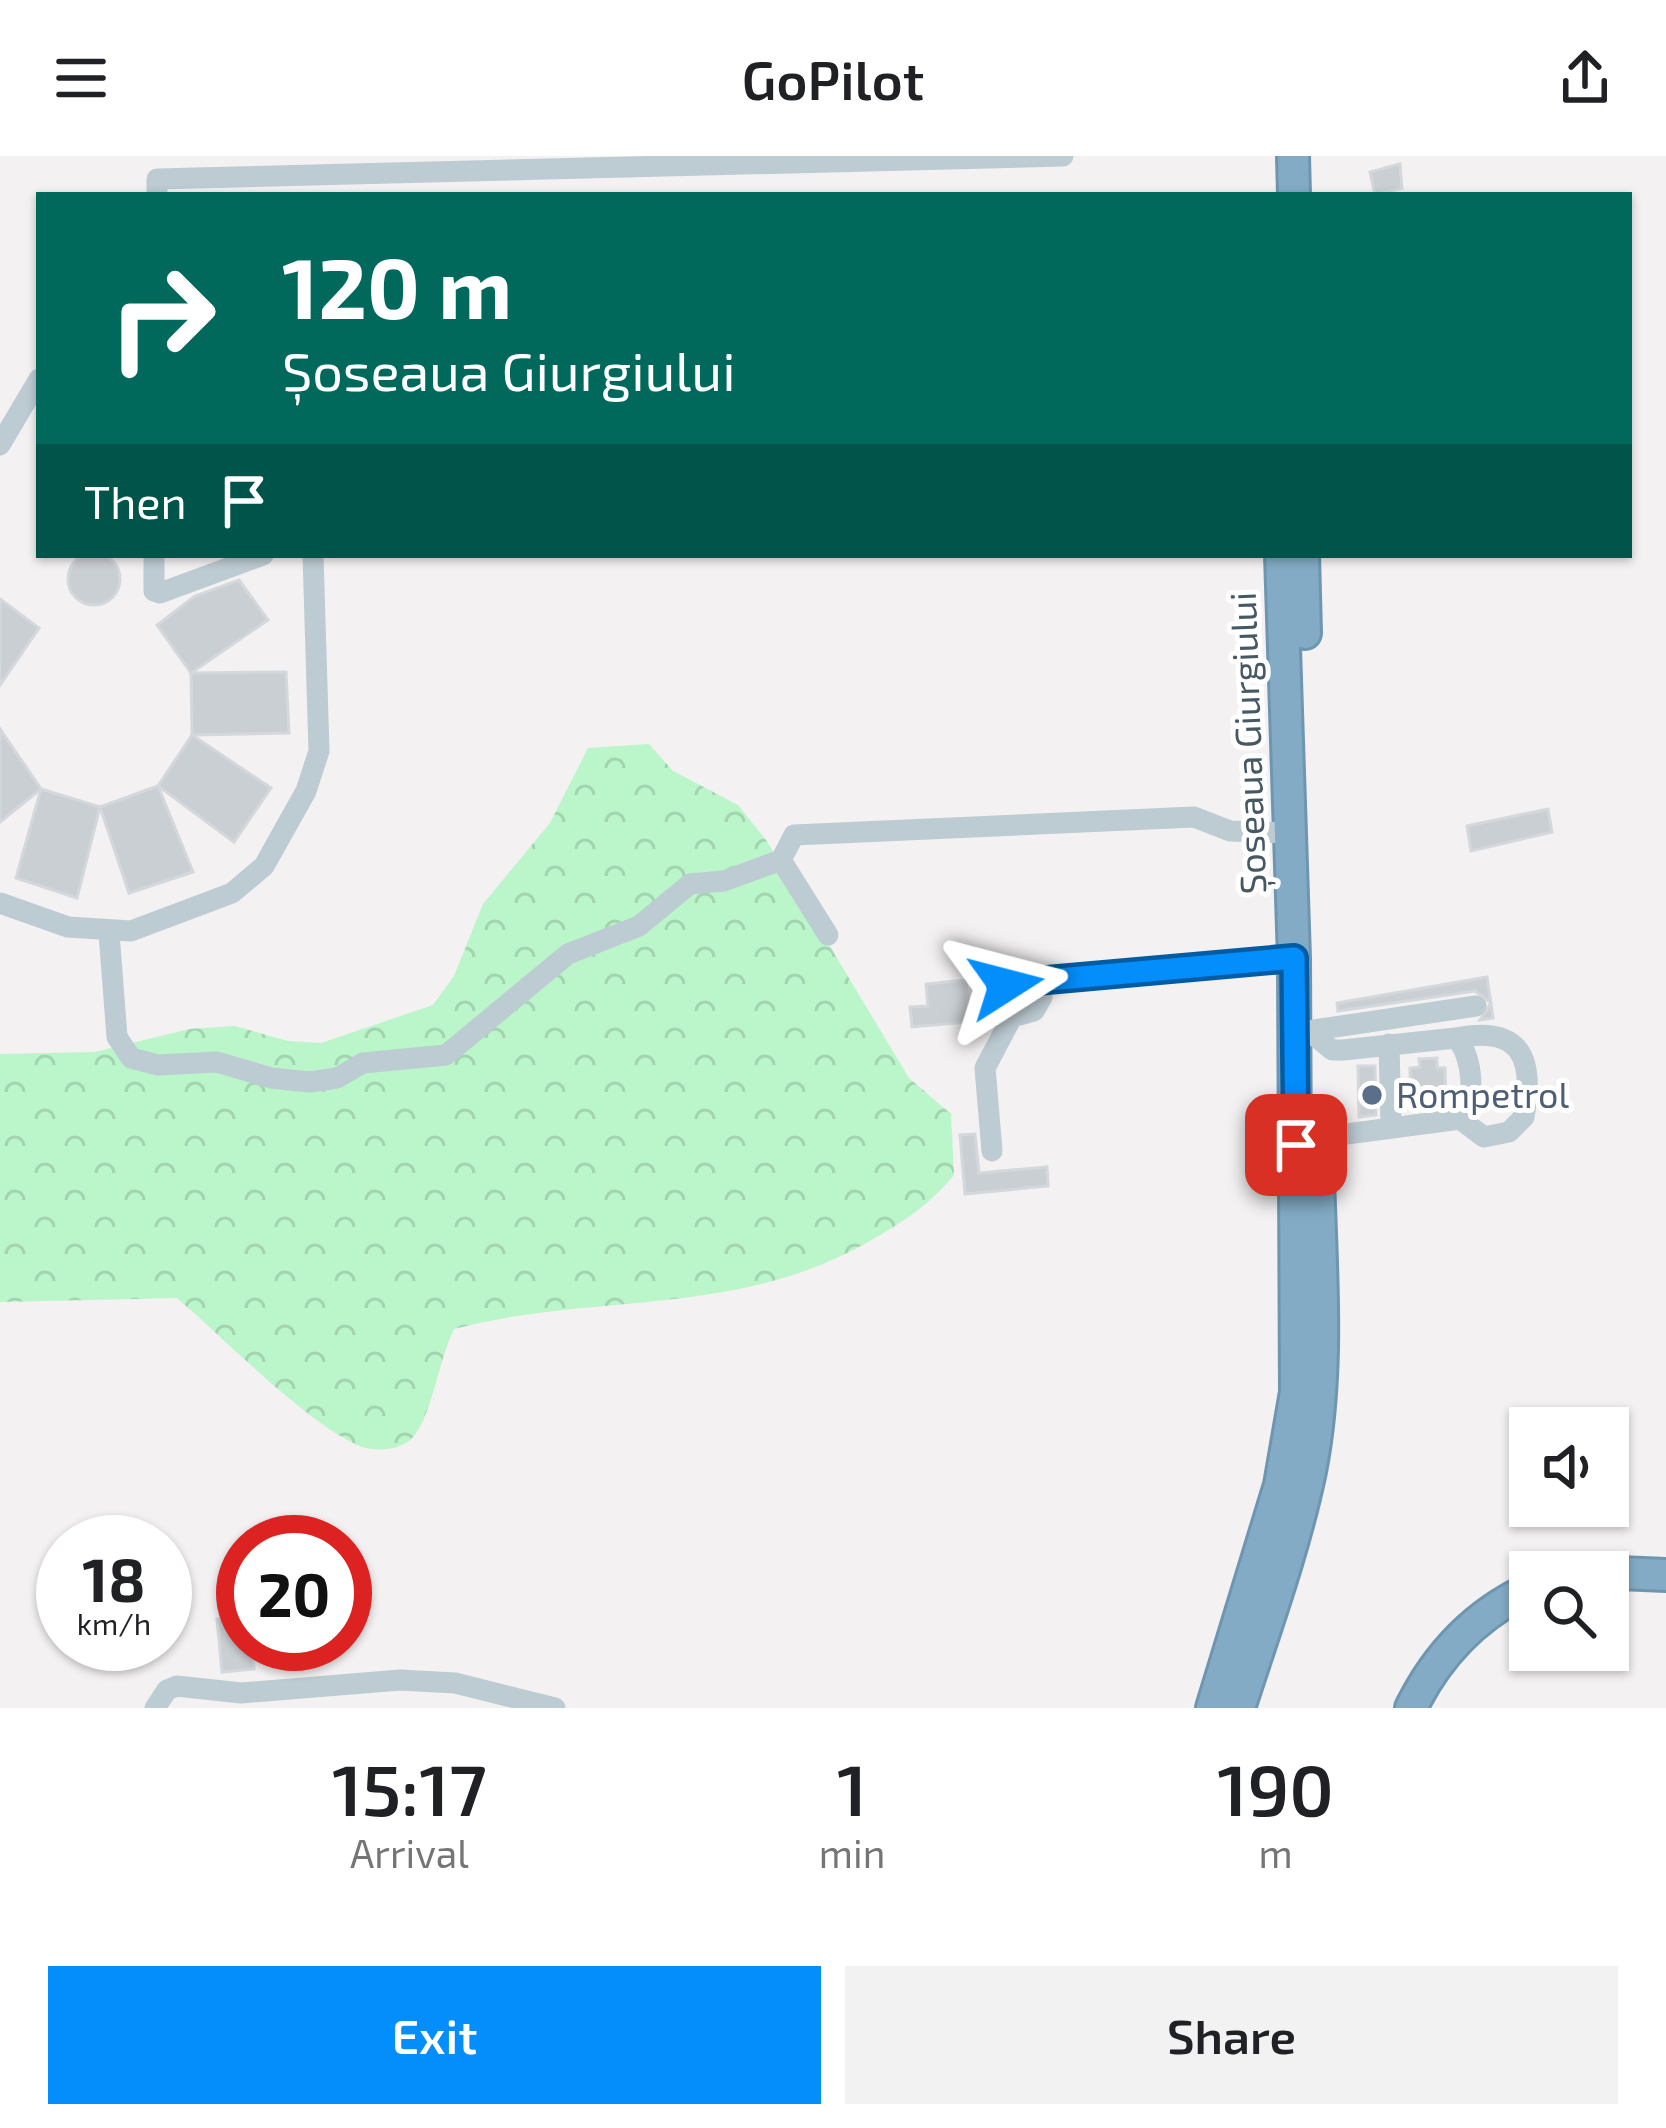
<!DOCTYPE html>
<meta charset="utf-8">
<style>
:root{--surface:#fff;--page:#f2f2f2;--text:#202124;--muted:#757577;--accent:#038efb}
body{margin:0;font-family:"Exo 2",sans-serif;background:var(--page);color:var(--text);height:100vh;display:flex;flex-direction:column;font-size:45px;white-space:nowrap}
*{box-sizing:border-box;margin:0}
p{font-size:39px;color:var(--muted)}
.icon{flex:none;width:66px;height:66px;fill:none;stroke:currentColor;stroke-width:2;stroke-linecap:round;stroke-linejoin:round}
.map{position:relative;height:1552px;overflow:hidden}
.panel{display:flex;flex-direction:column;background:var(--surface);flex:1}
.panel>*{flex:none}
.guide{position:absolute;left:36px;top:36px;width:1596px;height:366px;border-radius:0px;box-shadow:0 3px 9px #0004;background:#00695c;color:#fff;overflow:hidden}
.controls{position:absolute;left:1509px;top:1251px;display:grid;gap:24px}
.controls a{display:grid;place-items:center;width:120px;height:120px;border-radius:0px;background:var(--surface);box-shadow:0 3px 9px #0004;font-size:60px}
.speed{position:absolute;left:36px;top:1359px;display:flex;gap:24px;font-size:60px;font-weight:700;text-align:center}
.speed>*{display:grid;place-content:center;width:156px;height:156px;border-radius:50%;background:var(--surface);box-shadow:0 3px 9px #0004;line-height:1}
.speed small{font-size:30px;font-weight:400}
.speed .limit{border:18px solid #d22;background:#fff;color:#111}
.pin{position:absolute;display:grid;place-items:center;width:102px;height:102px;color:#fff;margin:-51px;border-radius:24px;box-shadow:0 6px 18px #0006}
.me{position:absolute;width:132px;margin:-66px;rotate:81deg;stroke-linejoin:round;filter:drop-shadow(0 0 9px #0008)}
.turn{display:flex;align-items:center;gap:42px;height:252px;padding:0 48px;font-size:54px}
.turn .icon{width:156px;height:156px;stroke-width:2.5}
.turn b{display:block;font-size:84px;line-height:102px}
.then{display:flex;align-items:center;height:114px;padding:0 48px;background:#0003;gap:24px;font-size:45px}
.eta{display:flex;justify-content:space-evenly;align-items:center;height:204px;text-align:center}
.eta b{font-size:72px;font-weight:600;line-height:84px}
.primary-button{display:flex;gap:24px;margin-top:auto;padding:24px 48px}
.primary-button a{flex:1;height:138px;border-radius:0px;background:var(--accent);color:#fff;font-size:48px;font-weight:600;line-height:138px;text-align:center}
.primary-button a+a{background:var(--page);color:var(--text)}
header{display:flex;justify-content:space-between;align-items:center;height:156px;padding:0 48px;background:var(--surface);font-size:54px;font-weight:600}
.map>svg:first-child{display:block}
</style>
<header><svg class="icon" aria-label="menu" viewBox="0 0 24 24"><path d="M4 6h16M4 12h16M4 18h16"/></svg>GoPilot<svg class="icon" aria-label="share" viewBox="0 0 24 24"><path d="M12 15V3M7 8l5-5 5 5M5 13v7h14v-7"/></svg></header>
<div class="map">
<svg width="1666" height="1552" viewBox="0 0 1666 1552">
<defs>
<pattern id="forest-crowns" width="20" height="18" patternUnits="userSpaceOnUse" patternTransform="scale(3)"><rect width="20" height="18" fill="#bbf5ca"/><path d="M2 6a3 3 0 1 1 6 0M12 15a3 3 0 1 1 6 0" fill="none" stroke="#a2d4b0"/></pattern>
</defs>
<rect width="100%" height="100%" fill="#f3f1f1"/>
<path fill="url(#forest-crowns)" d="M 649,588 L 673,615 L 738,649 L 766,684 L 909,922 L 951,958 L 954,1019 C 928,1050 903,1066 868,1086 C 735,1162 595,1136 454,1173 C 439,1201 431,1267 410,1284 C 397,1295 371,1296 357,1289 C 300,1261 227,1185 177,1142 L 0,1146 L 0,898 L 95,896 L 189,873 L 235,870 L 288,885 L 321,887 L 433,849 L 454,820 L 483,748 L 550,667 L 588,592 Z"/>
<g fill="#cacfd4" stroke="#d4d8dd" stroke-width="3">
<path d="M 1400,8 L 1402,32 L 1375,39 L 1370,16 Z"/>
<circle cx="94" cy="423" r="26"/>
<path d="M 239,424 L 268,464 L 191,517 L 157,469 L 195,440 Z"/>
<path d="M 0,443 L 39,472 L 0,529 Z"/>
<path d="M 286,516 L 289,577 L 192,579 L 191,517 Z"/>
<path d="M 0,573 L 41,633 L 0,666 Z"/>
<path d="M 192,579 L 271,632 L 234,686 L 158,630 Z"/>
<path d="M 158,630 L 193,716 L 129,737 L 100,651 Z"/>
<path d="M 41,633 L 100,651 L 77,742 L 16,722 Z"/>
<path d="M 1548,653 L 1552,676 L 1471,695 L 1467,670 Z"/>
<path d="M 1487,821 L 1493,862 L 1480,864 L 1491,847 L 1475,835 L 1338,855 L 1337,847 Z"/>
<path d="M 966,824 L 970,866 L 912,871 L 910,851 L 928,850 L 926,828 Z"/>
<path d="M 1437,902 L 1437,912 L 1445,912 L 1446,950 L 1411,954 L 1410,912 L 1420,911 L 1419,903 Z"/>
<path d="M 1358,910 L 1375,910 L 1376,959 L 1359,961 Z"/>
<path d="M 975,978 L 979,1017 L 1047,1011 L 1048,1030 L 965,1038 L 960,979 Z"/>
<path d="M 243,1459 L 243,1488 L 252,1488 L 254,1513 L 222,1516 L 217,1463 Z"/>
</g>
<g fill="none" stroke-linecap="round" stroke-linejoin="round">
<defs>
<g id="highway">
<path d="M 1293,0 L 1294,39"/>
<path d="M 1303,399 L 1305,477"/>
<path d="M 1597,1416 L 1666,1419"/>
<path d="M 1212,1552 L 1280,1329 L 1296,1236 L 1294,803 L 1281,399"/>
<path d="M 1239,1552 C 1264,1474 1293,1396 1310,1315 C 1331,1209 1319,1095 1317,987"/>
<path d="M 1411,1552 C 1437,1499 1476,1458 1530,1433"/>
</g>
</defs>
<use href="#highway" stroke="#6e96b1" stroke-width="36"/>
<g stroke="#bdcbd2" stroke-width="21">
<path d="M 157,39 L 157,23 L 1063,0"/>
<path d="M 0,289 L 39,223"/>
<path d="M 154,399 L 154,435 L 160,437 L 263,399"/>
<path d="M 781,704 L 828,779"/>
<path d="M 0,747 L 68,771 L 131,775 L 232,737 L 264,710 L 306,635 L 319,595 L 313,399"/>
<path d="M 109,777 L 117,881 L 131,902 L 158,909 L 217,906 L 271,922 L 310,926 L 337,922 L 363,907 L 446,899 L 568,798 L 639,770 L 690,728 L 724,725 L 781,704 L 794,679 L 1194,661 L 1230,675 L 1290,677"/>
<path d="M 1036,825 L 1042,841 L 1034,855 L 1020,859 L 1007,851 L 1006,829 L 1020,820 L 1036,825 L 1294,803"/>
<path d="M 1314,874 L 1476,850"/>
<path d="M 1314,879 L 1332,894 L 1343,894 L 1456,882 C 1473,899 1477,946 1460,963 L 1339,979 L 1317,991"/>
<path d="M 1456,882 C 1521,869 1535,902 1524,961 L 1509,976 L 1484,981 L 1460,963"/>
<path d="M 1389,888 L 1391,972"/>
<path d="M 992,995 L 985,912 L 1014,857"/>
<path d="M 155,1552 L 167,1534 L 177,1530 L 241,1537 L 400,1524 L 455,1527 L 555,1552"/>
</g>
<use href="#highway" stroke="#83abc5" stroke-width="30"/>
</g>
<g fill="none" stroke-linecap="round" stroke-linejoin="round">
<defs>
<path id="route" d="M 1006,829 L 1020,820 L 1036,825 L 1294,802 L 1296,989"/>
</defs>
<use href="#route" stroke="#025ca3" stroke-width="30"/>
<use href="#route" stroke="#038efb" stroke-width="21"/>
</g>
<circle fill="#5c6f8a" stroke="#fff" stroke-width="4.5" cx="1372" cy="939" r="12"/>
<g text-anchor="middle" stroke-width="10" stroke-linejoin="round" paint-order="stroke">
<g font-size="36" fill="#465861" stroke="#fff">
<text transform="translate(1248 587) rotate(-92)" y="13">Șoseaua Giurgiului</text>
</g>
<g font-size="36" fill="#4e5e75" stroke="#fff" text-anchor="start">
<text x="1396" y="952">Rompetrol</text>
</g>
</g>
</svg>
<div class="controls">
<a><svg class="icon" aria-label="sound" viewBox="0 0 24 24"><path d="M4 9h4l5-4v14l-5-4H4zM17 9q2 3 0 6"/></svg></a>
<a><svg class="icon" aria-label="search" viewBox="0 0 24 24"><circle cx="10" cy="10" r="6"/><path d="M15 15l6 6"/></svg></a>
</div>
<div class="speed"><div>18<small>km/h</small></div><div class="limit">20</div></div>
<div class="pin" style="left:1296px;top:989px;background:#d93025"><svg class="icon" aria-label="arrive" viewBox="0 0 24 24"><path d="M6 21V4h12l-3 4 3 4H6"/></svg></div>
<svg class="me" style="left:1006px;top:829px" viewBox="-20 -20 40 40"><path d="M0-17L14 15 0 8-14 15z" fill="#038efb" stroke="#fff" stroke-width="4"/></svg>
<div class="guide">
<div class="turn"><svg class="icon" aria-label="right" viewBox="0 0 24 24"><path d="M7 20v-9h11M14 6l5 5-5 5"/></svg><div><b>120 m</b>Șoseaua Giurgiului</div></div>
<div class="then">Then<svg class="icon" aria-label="arrive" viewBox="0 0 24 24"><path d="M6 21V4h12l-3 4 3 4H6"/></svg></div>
</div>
</div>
<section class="panel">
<div class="eta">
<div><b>15:17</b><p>Arrival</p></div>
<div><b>1</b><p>min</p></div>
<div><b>190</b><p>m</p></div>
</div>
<div class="primary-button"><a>Exit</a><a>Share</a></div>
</section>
